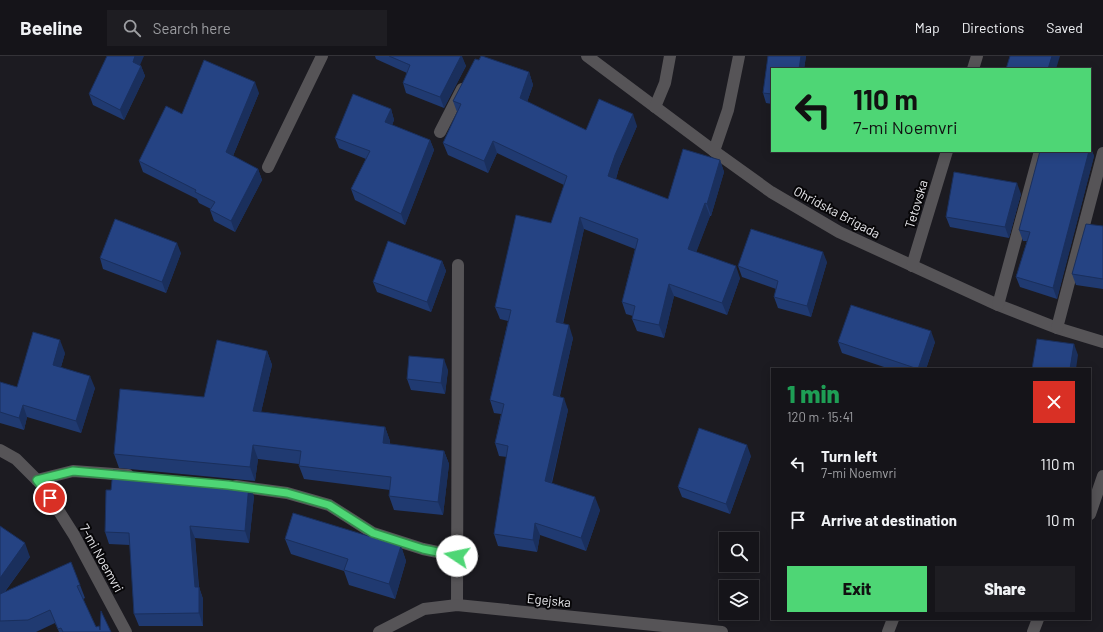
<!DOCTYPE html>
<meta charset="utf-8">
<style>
:root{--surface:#151419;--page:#1e1d22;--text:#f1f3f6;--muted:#9d9ea2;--line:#343338;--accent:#4ed675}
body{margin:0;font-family:Barlow,sans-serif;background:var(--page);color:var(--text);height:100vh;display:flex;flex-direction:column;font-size:15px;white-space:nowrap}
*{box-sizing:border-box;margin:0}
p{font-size:13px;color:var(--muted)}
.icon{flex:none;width:22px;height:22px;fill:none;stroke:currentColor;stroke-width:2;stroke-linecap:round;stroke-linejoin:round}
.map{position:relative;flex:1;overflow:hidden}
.panel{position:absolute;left:771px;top:312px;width:320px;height:252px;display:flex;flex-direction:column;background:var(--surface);border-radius:0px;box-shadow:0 2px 10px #0003,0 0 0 1px var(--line)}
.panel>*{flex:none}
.guide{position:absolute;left:771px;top:12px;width:320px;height:84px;border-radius:0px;box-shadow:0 2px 10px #0003,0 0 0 1px var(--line);background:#4ed675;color:#111;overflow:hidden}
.controls{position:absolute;left:719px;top:476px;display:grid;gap:8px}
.controls a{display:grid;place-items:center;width:40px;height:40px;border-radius:0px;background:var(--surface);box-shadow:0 2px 10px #0003,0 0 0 1px var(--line);font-size:20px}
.pin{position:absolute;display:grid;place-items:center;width:34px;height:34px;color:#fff;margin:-17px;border:2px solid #fff;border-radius:50%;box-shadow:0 1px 4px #0007}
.me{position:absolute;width:44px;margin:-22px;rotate:281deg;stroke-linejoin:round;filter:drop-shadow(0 0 3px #0008)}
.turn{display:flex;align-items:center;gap:14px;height:84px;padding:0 16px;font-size:18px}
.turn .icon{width:52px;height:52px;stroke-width:2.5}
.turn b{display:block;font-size:28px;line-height:34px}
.round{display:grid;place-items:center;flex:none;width:42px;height:42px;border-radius:0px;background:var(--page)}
.summary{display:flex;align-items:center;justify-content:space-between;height:68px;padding:0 16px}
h1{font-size:24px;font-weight:800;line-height:30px;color:#1e9e55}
.button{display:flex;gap:8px;margin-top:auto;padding:8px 16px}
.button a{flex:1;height:46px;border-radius:0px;background:var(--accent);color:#111;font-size:16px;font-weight:800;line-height:46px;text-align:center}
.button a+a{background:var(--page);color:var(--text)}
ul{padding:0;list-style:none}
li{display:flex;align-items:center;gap:12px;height:56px;padding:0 16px}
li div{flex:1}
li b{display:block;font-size:15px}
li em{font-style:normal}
header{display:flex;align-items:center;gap:24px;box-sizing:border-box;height:56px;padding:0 20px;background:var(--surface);border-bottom:1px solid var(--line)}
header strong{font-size:19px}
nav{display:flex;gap:22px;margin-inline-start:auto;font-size:14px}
.search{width:280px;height:36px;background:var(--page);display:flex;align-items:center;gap:10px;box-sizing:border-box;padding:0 14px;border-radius:0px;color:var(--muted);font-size:15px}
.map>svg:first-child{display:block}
</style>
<header>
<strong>Beeline</strong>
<div class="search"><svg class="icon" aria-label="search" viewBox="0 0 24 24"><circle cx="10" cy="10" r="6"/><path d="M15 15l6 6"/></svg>Search here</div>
<nav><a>Map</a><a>Directions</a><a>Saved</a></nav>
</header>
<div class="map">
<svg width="1103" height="576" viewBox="0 0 1103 576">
<rect width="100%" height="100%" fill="#1c1b21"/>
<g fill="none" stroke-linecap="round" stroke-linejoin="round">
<g stroke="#565457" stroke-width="12">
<path d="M 587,0 L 714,95 L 771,136 L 839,176 L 998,249 L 1057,272 L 1103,286"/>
<path d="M 973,13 L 977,0"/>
<path d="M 655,51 L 665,27 L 670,0"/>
<path d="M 440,76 L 462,33"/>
<path d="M 714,95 L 728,54 L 739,0"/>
<path d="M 268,111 L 322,0"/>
<path d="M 912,210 L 947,95"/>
<path d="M 998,249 L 1040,95"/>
<path d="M 1057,272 L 1103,97"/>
<path d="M 0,394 L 16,403 L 43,430 L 74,479 L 126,576"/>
<path d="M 37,424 L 73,415 L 128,419"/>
<path d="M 236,430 L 287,437 L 329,449 L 373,477 L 423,493 L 457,500"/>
<path d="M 1090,458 L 1103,420"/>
<path d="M 457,549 L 458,209"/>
<path d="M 379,576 L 424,553 L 457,549 L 722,576"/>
<path d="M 888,576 L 893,563"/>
<path d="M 1033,576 L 1038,563"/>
</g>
</g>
<g fill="#203a71">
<path d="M 375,0 L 461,0 L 466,10 L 444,52 L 406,37 L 403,27 L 407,17 L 376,3 Z"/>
<path d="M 768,0 L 806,0 L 804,13 L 772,13 L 772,48 L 766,47 L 763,37 Z"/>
<path d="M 479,4 L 529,16 L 533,29 L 527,46 L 586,74 L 637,70 L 619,112 L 616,123 L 668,143 L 720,104 L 724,116 L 711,160 L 710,160 L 696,196 L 740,222 L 727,259 L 674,240 L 664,282 L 637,275 L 632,263 L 633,260 L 626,258 L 622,246 L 635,193 L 584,173 L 563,268 L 573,282 L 560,340 L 568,354 L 552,427 L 600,454 L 586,495 L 540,479 L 537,496 L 498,490 L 494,478 L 507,401 L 499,400 L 495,387 L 501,358 L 494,357 L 490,344 L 508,265 L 500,263 L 495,251 L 551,167 L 564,129 L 497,97 L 488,117 L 448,99 L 443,87 L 457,56 L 453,45 Z"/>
<path d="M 140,9 L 141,10 L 145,20 L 124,64 L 93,49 L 89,38 Z"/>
<path d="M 259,37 L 233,100 L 258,113 L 262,124 L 235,176 L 214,165 L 210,154 L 211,153 L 199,147 L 197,143 L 143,116 L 139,105 L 182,58 Z"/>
<path d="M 391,53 L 394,64 L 392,69 L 430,84 L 434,94 L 405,169 L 355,144 L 351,133 L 366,103 L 339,92 L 335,82 Z"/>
<path d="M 1090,90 L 1094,100 L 1057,243 L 1020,231 L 1016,221 L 1027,185 L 1023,185 L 1019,174 Z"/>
<path d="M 1021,138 L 1009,182 L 950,171 L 946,161 Z"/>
<path d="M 1103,170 L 1103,233 L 1076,229 L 1072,218 Z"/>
<path d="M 181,197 L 166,237 L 103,213 L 100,202 Z"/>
<path d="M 442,205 L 446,215 L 431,256 L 377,236 L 373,226 Z"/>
<path d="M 827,206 L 811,261 L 778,252 L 774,241 L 776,233 L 742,221 L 738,210 Z"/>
<path d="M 838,286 L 935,286 L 926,313 L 890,313 L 842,297 Z"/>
<path d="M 267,295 L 272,309 L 261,356 L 385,371 L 390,385 L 390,388 L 444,395 L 449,408 L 443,459 L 394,454 L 389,440 L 390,434 L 304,423 L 299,410 L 299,408 L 258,403 L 255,425 L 119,412 L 114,398 L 204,341 Z"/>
<path d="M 65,297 L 61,311 L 95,332 L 81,377 L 27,361 L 24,374 L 0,367 L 0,326 L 17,331 Z"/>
<path d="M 448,314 L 445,338 L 411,334 L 407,323 Z"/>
<path d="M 751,400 L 730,458 L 682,441 L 678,431 Z"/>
<path d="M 254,440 L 249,487 L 195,482 L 199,531 L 203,543 L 203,570 L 139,570 L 134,558 L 130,489 L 109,488 L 105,476 Z"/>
<path d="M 0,470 L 30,501 L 4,537 L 80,529 L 85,542 L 83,543 L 96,571 L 100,574 L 111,576 L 59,576 L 55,567 L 36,576 L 0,576 Z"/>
<path d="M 285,483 L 401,490 L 406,505 L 395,543 L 349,529 L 344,515 L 291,498 Z"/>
</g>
<g fill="#1a2f5c">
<path d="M 135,0 L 144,0 L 137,16 L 133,6 Z"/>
<path d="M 461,0 L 462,0 L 466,10 L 444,52 L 440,41 Z"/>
<path d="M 801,0 L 806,0 L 804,13 L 799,13 Z"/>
<path d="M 1052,0 L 1060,0 L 1056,13 L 1048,13 Z"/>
<path d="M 141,10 L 145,20 L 124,64 L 120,54 Z"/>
<path d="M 529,16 L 533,29 L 524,55 L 520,42 Z"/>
<path d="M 255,26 L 259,37 L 230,107 L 226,96 Z"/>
<path d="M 391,53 L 394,64 L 389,77 L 385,66 Z"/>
<path d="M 633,58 L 637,70 L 619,112 L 613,133 L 608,120 L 615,99 Z"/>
<path d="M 430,84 L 434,94 L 405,169 L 401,158 Z"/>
<path d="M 493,85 L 497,97 L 488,117 L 484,105 Z"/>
<path d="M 1090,90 L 1094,100 L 1057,243 L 1053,232 L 1089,95 L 1090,95 Z"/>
<path d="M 720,104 L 724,116 L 711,160 L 707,148 Z"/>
<path d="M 258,113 L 262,124 L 235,176 L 231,165 Z"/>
<path d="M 1017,127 L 1021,138 L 1009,182 L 1005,171 Z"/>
<path d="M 705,147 L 710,160 L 693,205 L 688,193 Z"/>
<path d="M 580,161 L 584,173 L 560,279 L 556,266 Z"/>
<path d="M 177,187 L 181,197 L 166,237 L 162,226 Z"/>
<path d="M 823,196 L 827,206 L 811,261 L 807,250 Z"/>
<path d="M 442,205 L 446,215 L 431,256 L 427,246 Z"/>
<path d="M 736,210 L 740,222 L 727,259 L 722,247 Z"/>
<path d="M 669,228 L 674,240 L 664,282 L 659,269 Z"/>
<path d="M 569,269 L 573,282 L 557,351 L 553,339 Z"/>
<path d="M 931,275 L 935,286 L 926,313 L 918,313 Z"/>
<path d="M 60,284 L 65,297 L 58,321 L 53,309 Z"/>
<path d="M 1074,288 L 1078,299 L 1076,313 L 1070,313 Z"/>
<path d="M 267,295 L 272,309 L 258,369 L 253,355 Z"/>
<path d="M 444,303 L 448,314 L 445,338 L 441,327 Z"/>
<path d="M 90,320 L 95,332 L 81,377 L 76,365 Z"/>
<path d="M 564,342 L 568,354 L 549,437 L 545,425 Z"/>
<path d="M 23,349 L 27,361 L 24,374 L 19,362 Z"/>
<path d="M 385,371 L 390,385 L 388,401 L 383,387 Z"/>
<path d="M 253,389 L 258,403 L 255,425 L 250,411 Z"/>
<path d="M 747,389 L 751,400 L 730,458 L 726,448 Z"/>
<path d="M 444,395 L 449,408 L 443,459 L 438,446 Z"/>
<path d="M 249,428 L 254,440 L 249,487 L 245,475 Z"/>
<path d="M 595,441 L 600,454 L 586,495 L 581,482 Z"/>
<path d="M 535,467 L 540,479 L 537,496 L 533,484 Z"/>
<path d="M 190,470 L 195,482 L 199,536 L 199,531 L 203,543 L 203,570 L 199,557 L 195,531 Z"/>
<path d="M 25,487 L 30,501 L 0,542 L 0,522 Z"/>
<path d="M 401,490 L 406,505 L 395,543 L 389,528 Z"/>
</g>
<g fill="#254383" stroke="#1a2f5c">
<path d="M 107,0 L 135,0 L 133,6 L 141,10 L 120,54 L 89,38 Z"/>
<path d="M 389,0 L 461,0 L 440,41 L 403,27 L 410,9 Z"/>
<path d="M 481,0 L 482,0 L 529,16 L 520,42 L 586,74 L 599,43 L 633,58 L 615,99 L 608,120 L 668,143 L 683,93 L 720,104 L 707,148 L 705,147 L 688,193 L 736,210 L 722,247 L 669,228 L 659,269 L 632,263 L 635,250 L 622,246 L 638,183 L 580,161 L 556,266 L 569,269 L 553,339 L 564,342 L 545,425 L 595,441 L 581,482 L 535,467 L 533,484 L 494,478 L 508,390 L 495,387 L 504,348 L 490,344 L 511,254 L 495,251 L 516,159 L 551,167 L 567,120 L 493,85 L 484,105 L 443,87 L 461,48 L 453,45 L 475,3 L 479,4 Z"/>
<path d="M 768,0 L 801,0 L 799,13 L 772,13 L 772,38 L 763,37 Z"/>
<path d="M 1010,0 L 1052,0 L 1048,13 L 1006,13 Z"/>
<path d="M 204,4 L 255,26 L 226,96 L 258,113 L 231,165 L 210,154 L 215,146 L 195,136 L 196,134 L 139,105 L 166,50 L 182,58 Z"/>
<path d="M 353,38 L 391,53 L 385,66 L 430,84 L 401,158 L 351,133 L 370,95 L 335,82 Z"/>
<path d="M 1040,95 L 1089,95 L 1053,232 L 1016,221 L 1030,176 L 1019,174 Z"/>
<path d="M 954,116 L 1017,127 L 1005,171 L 946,161 Z"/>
<path d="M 115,163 L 177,187 L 162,226 L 100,202 Z"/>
<path d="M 1086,168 L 1103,170 L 1103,223 L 1072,218 Z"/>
<path d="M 751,173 L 823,196 L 807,250 L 774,241 L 778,225 L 738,210 Z"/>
<path d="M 388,185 L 442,205 L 427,246 L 373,226 Z"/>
<path d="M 851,249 L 931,275 L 918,313 L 838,286 Z"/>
<path d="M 33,276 L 60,284 L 53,309 L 90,320 L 76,365 L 23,349 L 19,362 L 0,356 L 0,326 L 17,331 Z"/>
<path d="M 1037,283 L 1074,288 L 1070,313 L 1032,313 Z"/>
<path d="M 217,284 L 267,295 L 253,355 L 385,371 L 383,387 L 444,395 L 438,446 L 389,440 L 391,421 L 299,410 L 301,395 L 253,389 L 250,411 L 114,398 L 120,333 L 204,341 Z"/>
<path d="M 409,300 L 444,303 L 441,327 L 407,323 Z"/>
<path d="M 699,372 L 747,389 L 726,448 L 678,431 Z"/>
<path d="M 113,414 L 249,428 L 245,475 L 190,470 L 195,531 L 199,531 L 199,557 L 134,558 L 129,477 L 105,476 L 106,434 L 111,434 Z"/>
<path d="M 293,457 L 401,490 L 389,528 L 344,514 L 348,503 L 285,483 Z"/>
<path d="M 0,470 L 25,487 L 0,522 Z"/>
<path d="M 71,506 L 80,529 L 77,530 L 96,571 L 99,570 L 100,574 L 101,555 L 111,576 L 63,576 L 61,572 L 58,573 L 50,554 L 28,564 L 0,565 L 0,538 Z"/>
</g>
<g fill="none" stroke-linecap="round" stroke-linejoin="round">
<defs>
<path id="route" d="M 50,442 L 37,424 L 73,415 L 228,429 L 287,437 L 329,449 L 373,477 L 423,493 L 457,500"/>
</defs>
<use href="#route" stroke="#338b4c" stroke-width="10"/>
<use href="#route" stroke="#4ed675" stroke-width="7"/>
</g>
<g text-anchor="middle" stroke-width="4" stroke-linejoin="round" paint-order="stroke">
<g font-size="13" fill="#e8e8ec" stroke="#070608">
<text transform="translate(916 148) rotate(-73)" y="5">Tetovska</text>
<text transform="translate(837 156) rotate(28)" y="5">Ohridska Brigada</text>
<text transform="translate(102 502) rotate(61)" y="5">7-mi Noemvri</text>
<text transform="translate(549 544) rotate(6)" y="5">Egejska</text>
</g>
</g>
</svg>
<div class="controls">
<a><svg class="icon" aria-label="search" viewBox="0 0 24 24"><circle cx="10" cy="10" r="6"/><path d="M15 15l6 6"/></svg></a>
<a><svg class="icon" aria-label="layers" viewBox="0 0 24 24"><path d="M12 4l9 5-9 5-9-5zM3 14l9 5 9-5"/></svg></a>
</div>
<div class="pin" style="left:50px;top:442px;background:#d93025"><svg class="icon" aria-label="arrive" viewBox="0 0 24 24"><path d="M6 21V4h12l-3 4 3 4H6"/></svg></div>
<svg class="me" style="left:457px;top:500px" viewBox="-20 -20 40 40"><circle r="19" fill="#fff"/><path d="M0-13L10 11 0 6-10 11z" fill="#4ed675"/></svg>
<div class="guide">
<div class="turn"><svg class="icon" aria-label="left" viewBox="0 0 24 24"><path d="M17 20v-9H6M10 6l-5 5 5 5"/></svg><div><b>110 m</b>7-mi Noemvri</div></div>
</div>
<section class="panel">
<div class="summary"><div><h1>1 min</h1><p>120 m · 15:41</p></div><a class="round" style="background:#d93025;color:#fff"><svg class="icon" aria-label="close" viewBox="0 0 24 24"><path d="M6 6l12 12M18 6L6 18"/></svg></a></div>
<ul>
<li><svg class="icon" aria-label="left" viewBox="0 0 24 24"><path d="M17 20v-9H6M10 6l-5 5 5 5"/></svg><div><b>Turn left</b><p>7-mi Noemvri</p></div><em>110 m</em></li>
<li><svg class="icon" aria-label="arrive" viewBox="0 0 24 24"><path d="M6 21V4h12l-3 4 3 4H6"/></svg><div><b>Arrive at destination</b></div><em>10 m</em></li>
</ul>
<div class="button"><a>Exit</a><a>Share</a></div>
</section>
</div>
